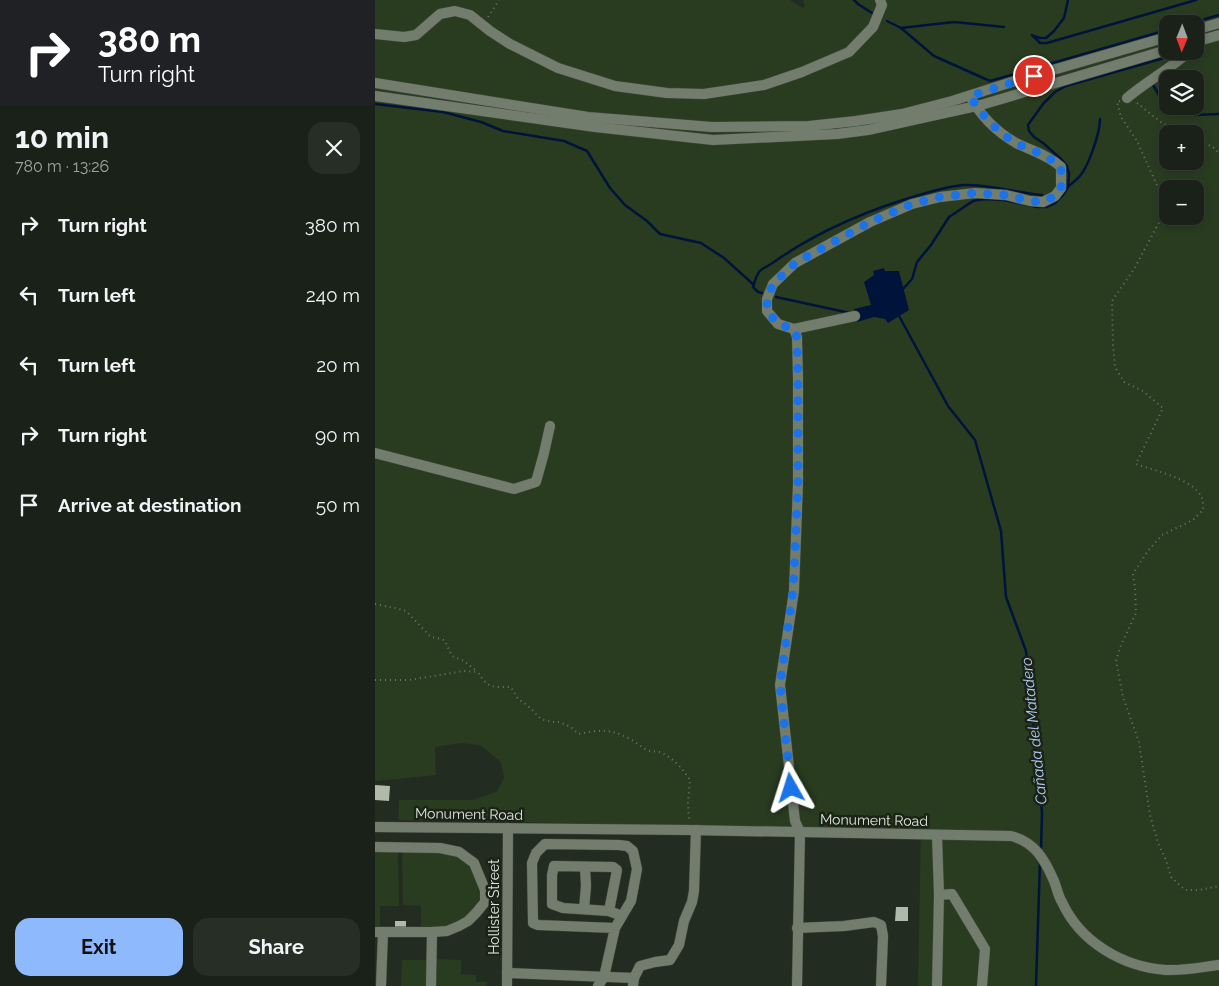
<!DOCTYPE html>
<meta charset="utf-8">
<style>
:root{--surface:#1a2118;--page:#272e25;--text:#f1f3f6;--muted:#9fa3a2;--line:#383e37;--accent:#8eb9fd}
body{margin:0;font-family:Raleway,sans-serif;background:var(--page);color:var(--text);height:100vh;display:flex;flex-direction:column;font-size:19px;white-space:nowrap}
*{box-sizing:border-box;margin:0}
p{font-size:16px;color:var(--muted)}
.icon{flex:none;width:28px;height:28px;fill:none;stroke:currentColor;stroke-width:2;stroke-linecap:round;stroke-linejoin:round}
.map{position:relative;flex:1;overflow:hidden}
.panel{display:flex;flex-direction:column;background:var(--surface);width:375px}
.panel>*{flex:none}
.top-card{background:#202124;color:#fff;overflow:hidden}
.needle{width:32px;rotate:181deg}
.fabs{position:absolute;left:784px;top:15px;display:grid;gap:10px}
.fabs a{display:grid;place-items:center;width:45px;height:45px;border-radius:10px;background:var(--surface);box-shadow:0 2px 8px #0003,0 0 0 1px var(--line);font-size:25px}
.pin{position:absolute;display:grid;place-items:center;width:42px;height:42px;color:#fff;margin:-21px;border:2px solid #fff;border-radius:50%;box-shadow:0 1px 5px #0007}
.me{position:absolute;width:55px;margin:-28px;rotate:354deg;stroke-linejoin:round;filter:drop-shadow(0 0 4px #0008)}
.turn{display:flex;align-items:center;gap:18px;height:105px;padding:0 15px;font-size:22px}
.turn .icon{width:65px;height:65px;stroke-width:2.5}
.turn b{display:block;font-size:35px;line-height:42px}
.round{display:grid;place-items:center;flex:none;width:52px;height:52px;border-radius:15px;background:var(--page)}
.overview{display:flex;align-items:center;justify-content:space-between;height:85px;padding:0 15px}
h1{font-size:30px;font-weight:700;line-height:38px}
.primary-button{display:flex;gap:10px;margin-top:auto;padding:10px 15px}
.primary-button a{flex:1;height:58px;border-radius:15px;background:var(--accent);color:#111;font-size:20px;font-weight:700;line-height:58px;text-align:center}
.primary-button a+a{background:var(--page);color:var(--text)}
ul{padding:0;list-style:none}
li{display:flex;align-items:center;gap:15px;height:70px;padding:0 15px}
li div{flex:1}
li b{display:block;font-size:19px}
li em{font-style:normal}
main{display:flex;flex:1;min-height:0}
.map>svg:first-child{display:block}
</style>
<main>
<section class="panel">
<div class="top-card">
<div class="turn"><svg class="icon" aria-label="right" viewBox="0 0 24 24"><path d="M7 20v-9h11M14 6l5 5-5 5"/></svg><div><b>380 m</b>Turn right</div></div>
</div>
<div class="overview"><div><h1>10 min</h1><p>780 m · 13:26</p></div><a class="round"><svg class="icon" aria-label="close" viewBox="0 0 24 24"><path d="M6 6l12 12M18 6L6 18"/></svg></a></div>
<ul>
<li><svg class="icon" aria-label="right" viewBox="0 0 24 24"><path d="M7 20v-9h11M14 6l5 5-5 5"/></svg><div><b>Turn right</b></div><em>380 m</em></li>
<li><svg class="icon" aria-label="left" viewBox="0 0 24 24"><path d="M17 20v-9H6M10 6l-5 5 5 5"/></svg><div><b>Turn left</b></div><em>240 m</em></li>
<li><svg class="icon" aria-label="left" viewBox="0 0 24 24"><path d="M17 20v-9H6M10 6l-5 5 5 5"/></svg><div><b>Turn left</b></div><em>20 m</em></li>
<li><svg class="icon" aria-label="right" viewBox="0 0 24 24"><path d="M7 20v-9h11M14 6l5 5-5 5"/></svg><div><b>Turn right</b></div><em>90 m</em></li>
<li><svg class="icon" aria-label="arrive" viewBox="0 0 24 24"><path d="M6 21V4h12l-3 4 3 4H6"/></svg><div><b>Arrive at destination</b></div><em>50 m</em></li>
</ul>
<div class="primary-button"><a>Exit</a><a>Share</a></div>
</section>
<div class="map">
<svg width="844" height="986" viewBox="0 0 844 986">
<rect width="100%" height="100%" fill="#232c20"/>
<g fill="#293c20" fill-rule="evenodd">
<path d="M 0,0 L 415,0 L 416,1 L 430,9 L 428,0 L 844,0 L 844,986 L 543,986 L 546,830 L 23,820 L 24,800 L 98,800 L 121,792 L 129,778 L 126,762 L 105,745 L 86,743 L 60,747 L 61,775 L 0,781 ZM 792,24 L 820,24 L 820,51 L 792,51 ZM 792,79 L 820,79 L 820,106 L 792,106 ZM 792,134 L 820,134 L 820,161 L 792,161 ZM 792,189 L 820,189 L 820,216 L 792,216 Z"/>
<path d="M 0,851 L 23,852 L 24,906 L 5,906 L 5,926 L 0,926 Z"/>
<path d="M 27,852 C 46,852 68,849 85,857 C 95,862 105,881 105,893 C 105,905 91,921 80,925 C 71,929 56,926 46,926 L 46,906 L 28,905 Z"/>
<path d="M 59,959 L 86,960 L 86,974 L 101,975 L 101,982 L 112,982 L 111,986 L 59,986 Z"/>
<path d="M 27,960 L 53,960 L 53,986 L 26,986 Z"/>
</g>
<path fill="#00143b" d="M 509,268 L 510,271 L 524,271 L 534,310 L 513,323 L 510,319 L 499,317 L 482,322 L 479,309 L 496,305 L 489,282 L 499,275 L 498,271 Z"/>
<g fill="none" stroke-linecap="round" stroke-linejoin="round">
<g stroke="#00143b" stroke-width="2.5">
<path d="M 479,0 L 483,4 L 497,13"/>
<path d="M 512,21 L 526,28 L 579,22 L 629,27"/>
<path d="M 813,24 L 844,15"/>
<path d="M 526,28 L 559,56 L 615,81 L 792,30"/>
<path d="M 657,35 L 665,43 L 672,43 L 821,0"/>
<path d="M 659,36 L 665,38 L 671,38 L 679,31 L 689,18 L 693,0"/>
<path d="M 778,85 L 790,105 L 792,106"/>
<path d="M 0,104 L 68,112 L 106,122 L 128,131 L 189,141 L 212,151 L 235,188 L 250,205 L 272,221 L 285,234 L 326,243 L 349,258 L 379,285"/>
<path d="M 794,106 L 819,115 L 844,114"/>
<path d="M 694,186 C 697,183 700,181 703,178 C 713,169 725,133 725,119"/>
<path d="M 528,289 L 537,279 L 542,262 L 556,245 L 574,217 L 598,201 L 609,199 L 629,200 L 662,207 L 671,207 L 680,203 L 688,195 L 693,187 L 694,174 L 692,166 L 686,159 L 668,143 L 659,137 L 654,131 L 653,125 L 668,104 L 680,92 L 691,86 L 796,56"/>
<path d="M 387,293 L 383,292 L 378,287 C 380,281 381,274 386,270 C 390,267 395,265 399,262 C 444,230 498,208 551,193 C 563,190 575,186 588,185 C 615,184 641,193 667,195"/>
<path d="M 401,297 L 475,313"/>
<path d="M 523,314 L 573,406 L 600,440 L 626,531 L 631,597 L 651,651 L 667,813 L 666,851"/>
<path d="M 661,986 L 665,861"/>
</g>
</g>
<g fill="#afbaaa">
<path d="M 0,785 L 15,786 L 14,801 L 0,800 Z"/>
<path d="M 521,907 L 533,907 L 533,921 L 520,921 Z"/>
<rect x="20" y="921" width="11" height="6"/>
</g>
<g fill="none" stroke-linecap="round" stroke-linejoin="round">
<defs>
<g id="minor">
<path d="M 820,30 L 844,23"/>
<path d="M 0,34 L 29,37 L 41,35 L 65,14 L 80,11 L 95,15 L 115,31 L 135,44 L 183,68 L 240,86 L 292,93 L 329,94 L 389,85 L 427,72 L 474,52 L 498,27 L 507,5 L 505,0"/>
<path d="M 820,42 L 844,35"/>
<path d="M 0,83 L 213,117 L 337,127 L 434,126 L 481,121 L 527,114 L 577,101 L 640,81 L 792,37"/>
<path d="M 0,96 L 220,127 L 338,140 L 462,134 L 493,130 L 606,105 L 792,50"/>
<path d="M 752,98 C 772,81 795,69 815,51"/>
<path d="M 419,329 L 480,316"/>
<path d="M 0,453 L 139,489 L 161,482 L 169,453 L 175,426"/>
<path d="M 0,827 L 314,830 L 636,836 C 660,842 670,860 679,881 C 682,888 683,896 687,902 C 705,942 748,967 791,970 C 809,971 827,967 844,965"/>
<path d="M 562,835 L 564,895 L 562,986"/>
<path d="M 0,847 L 65,848 L 84,852 L 99,863 L 110,890 L 110,902 L 101,913 L 93,921 L 84,926 L 72,931 L 57,932 L 0,932"/>
<path d="M 564,895 L 577,894 L 610,949 L 607,986"/>
<path d="M 209,909 L 211,886 L 210,867"/>
<path d="M 234,911 L 188,908 L 177,904 L 177,875 L 179,866 L 238,867 L 242,870 L 234,911 L 247,916"/>
<path d="M 422,928 L 469,926 L 499,922 L 506,925 L 508,936 L 506,986"/>
<path d="M 132,973 L 259,978"/>
<path d="M 6,986 L 8,932"/>
<path d="M 56,986 L 57,932"/>
<path d="M 132,986 L 133,828"/>
<path d="M 223,986 L 229,977 L 240,928 L 256,901 L 262,869 L 258,851 L 252,846 L 244,845 L 170,844 L 161,853 L 157,863 L 158,923 L 163,925 L 240,928"/>
<path d="M 258,986 L 259,978 L 265,966 L 280,962 L 295,960 L 304,945 L 309,921 L 317,902 L 319,891 L 321,830"/>
<path d="M 422,986 L 425,832 L 420,821 L 405,685 L 419,591 L 423,483 L 423,379 L 422,337 L 419,329 L 403,324 L 392,311 L 392,299 L 398,284 L 420,263 L 495,222 L 537,204 L 565,197 L 600,193 L 631,195 L 655,201 L 668,202 L 680,196 L 686,188 L 686,167 C 673,155 657,151 641,143 C 622,132 605,115 595,96"/>
</g>
</defs>
<use href="#minor" stroke="#40473c" stroke-width="11"/>
<g stroke="#6d756b" stroke-width="2" stroke-dasharray="1 4" stroke-linecap="butt">
<path d="M 113,17 L 124,0"/>
<path d="M 745,101 L 742,102 L 746,117 L 762,141 L 785,192 L 787,217 L 759,269 L 737,301 L 738,345 L 740,367 L 749,382 L 768,391 L 788,408 L 761,464 C 780,471 819,479 827,498 C 828,501 828,506 828,510 L 818,520 L 787,535 L 772,552 L 758,574 L 760,588 L 761,613 L 746,645 L 741,661 L 748,697 L 764,742 L 775,815 L 783,843 L 791,860 L 796,877 L 810,890 L 824,890 L 844,886"/>
<path d="M 762,103 L 787,123 L 810,134"/>
<path d="M 820,139 L 838,147 L 844,153"/>
<path d="M 0,604 L 20,608 L 31,611 L 56,637 L 67,639 L 70,641 L 77,656 L 89,661 L 103,672"/>
<path d="M 0,680 L 34,680 L 89,671 L 103,672 C 113,689 118,687 136,687 L 143,699 L 152,705 L 166,719 L 176,722 L 184,722 L 196,727 L 203,734 C 225,730 234,728 255,739 C 261,742 266,747 272,750 C 277,752 282,751 287,753 C 299,759 308,769 315,780 L 313,803 L 314,820"/>
</g>
<use href="#minor" stroke="#727d6e" stroke-width="10"/>
</g>
<g fill="none" stroke-linecap="round" stroke-linejoin="round">
<path stroke="#1a73e8" stroke-width="9" stroke-dasharray="0 16.2" d="M 416,788 L 405,685 L 418,591 L 419,573 L 423,483 L 423,379 L 422,338 L 419,329 L 403,324 L 392,311 L 392,299 L 398,284 L 420,263 L 495,222 L 537,204 L 565,197 L 600,193 L 631,195 L 655,201 L 668,202 L 680,196 L 686,188 L 686,167 C 673,155 657,151 641,143 C 622,132 606,114 595,96 L 659,76"/>
</g>
<g text-anchor="middle" stroke-width="5" stroke-linejoin="round" paint-order="stroke">
<g font-size="14" fill="#e0e6de" stroke="#1a2316">
<text transform="translate(94 814) rotate(1)" y="5">Monument Road</text>
<text transform="translate(499 820) rotate(1)" y="5">Monument Road</text>
<text transform="translate(119 907) rotate(-90)" y="5">Hollister Street</text>
</g>
<g font-size="15" font-style="italic" fill="#b3cdf8" stroke="#1a2316">
<text transform="translate(659 731) rotate(-96)" y="5">Cañada del Matadero</text>
</g>
</g>
</svg>
<div class="fabs">
<a><svg class="needle" viewBox="-14 -14 28 28"><path d="M0-13l5 13h-10z" fill="#e53935"/><path d="M0 13l5-13h-10z" fill="#9fa3a2"/></svg></a>
<a><svg class="icon" aria-label="layers" viewBox="0 0 24 24"><path d="M12 4l9 5-9 5-9-5zM3 14l9 5 9-5"/></svg></a>
<a>+</a>
<a>−</a>
</div>
<div class="pin" style="left:659px;top:76px;background:#d93025"><svg class="icon" aria-label="arrive" viewBox="0 0 24 24"><path d="M6 21V4h12l-3 4 3 4H6"/></svg></div>
<svg class="me" style="left:416px;top:788px" viewBox="-20 -20 40 40"><path d="M0-17L14 15 0 8-14 15z" fill="#1a73e8" stroke="#fff" stroke-width="4"/></svg>
</div>
</main>
